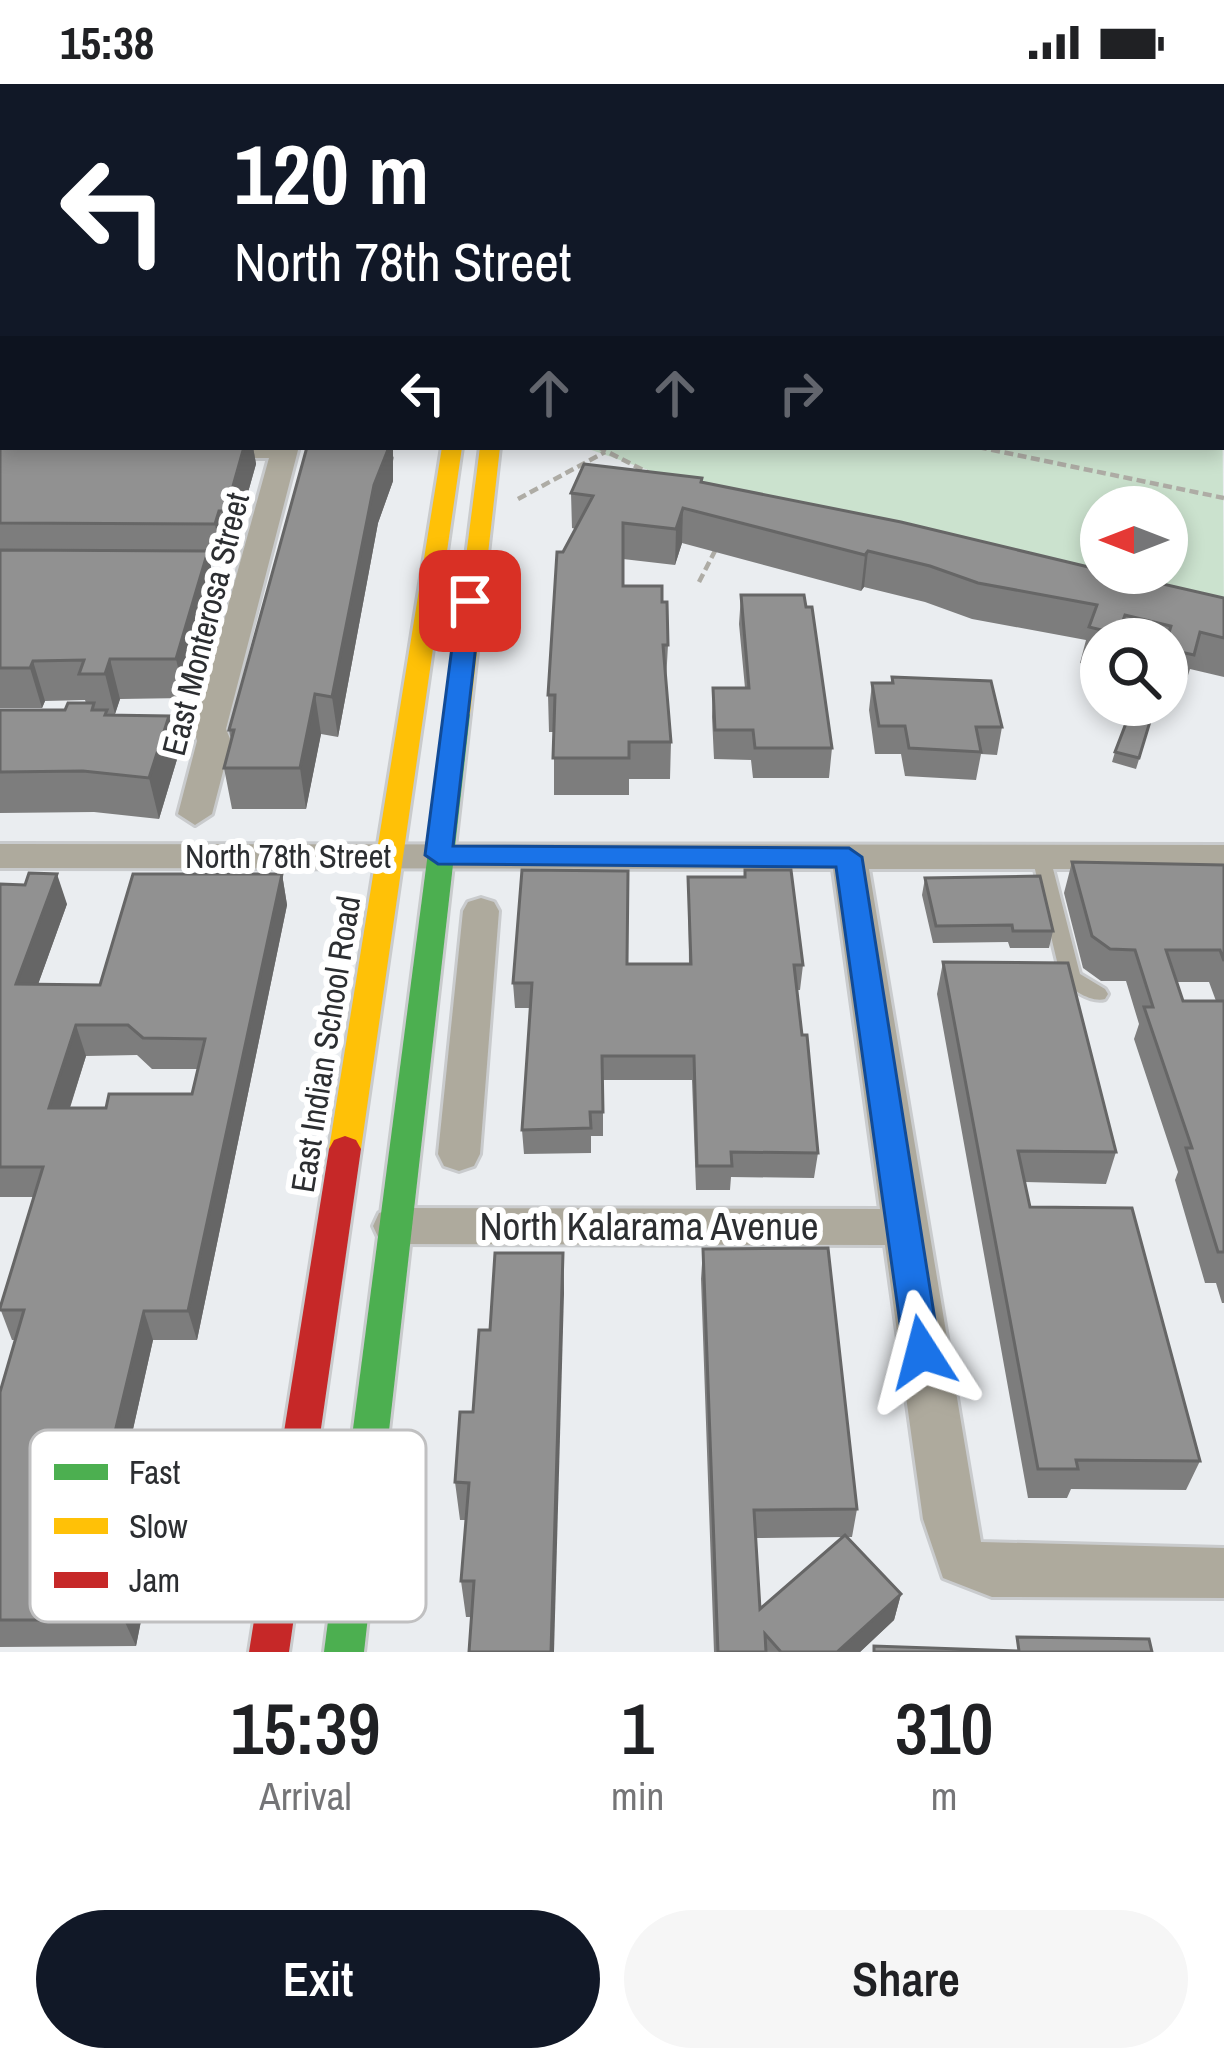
<!DOCTYPE html>
<style>
:root{--surface:#fff;--page:#f6f6f6;--text:#202124;--muted:#757577;--accent:#111827}
body{margin:0;font-family:"Archivo Narrow",sans-serif;background:var(--page);color:var(--text);height:100vh;display:flex;flex-direction:column;font-size:45px;white-space:nowrap}
*{box-sizing:border-box;margin:0}
p{font-size:39px;color:var(--muted)}
.icon{flex:none;width:66px;height:66px;fill:none;stroke:currentColor;stroke-width:2;stroke-linecap:round;stroke-linejoin:round}
.map{position:relative;height:1568px;overflow:hidden}
.side{display:flex;flex-direction:column;background:var(--surface);flex:1}
.side>*{flex:none}
.guide{position:absolute;left:0px;top:0px;width:1224px;height:366px;box-shadow:0 6px 18px #0003;background:#111827;color:#fff;overflow:hidden}
.needle{width:78px;rotate:270deg}
.tools{position:absolute;left:1080px;top:402px;display:grid;gap:24px}
.tools a{display:grid;place-items:center;width:108px;height:108px;border-radius:50%;background:var(--surface);box-shadow:0 6px 18px #0003;font-size:60px}
.pin{position:absolute;display:grid;place-items:center;width:102px;height:102px;color:#fff;margin:-51px;border-radius:24px;box-shadow:0 6px 18px #0006}
.me{position:absolute;width:132px;margin:-66px;rotate:351deg;stroke-linejoin:round;filter:drop-shadow(0 0 9px #0008)}
.turn{display:flex;align-items:center;gap:42px;height:252px;padding:0 36px;font-size:54px}
.turn .icon{width:156px;height:156px;stroke-width:2.5}
.turn b{display:block;font-size:84px;line-height:102px}
.lanes{display:flex;align-items:center;height:114px;padding:0 36px;background:#0003;justify-content:center;gap:60px;direction:ltr}
.lanes .off{opacity:.35}
.eta{display:flex;justify-content:space-evenly;align-items:center;height:204px;text-align:center}
.eta b{font-size:72px;font-weight:600;line-height:84px}
.button{display:flex;gap:24px;margin-top:auto;padding:24px 36px}
.button a{flex:1;height:138px;border-radius:72px;background:var(--accent);color:#fff;font-size:48px;font-weight:600;line-height:138px;text-align:center}
.button a+a{background:var(--page);color:var(--text)}
.status{display:flex;justify-content:space-between;align-items:center;height:84px;padding:0 60px;background:var(--surface);direction:ltr}
.status svg{height:33px;fill:currentColor}
.map>svg:first-child{display:block}
</style>
<div class="status"><b>15:38</b><svg viewBox="0 0 49 12"><path d="M0 12V9h3v3zM5 12V6h3v6zM10 12V3h3v9zM15 12V0h3v12zM26 1h20v11H26zM47 4h2v5h-2z"/></svg></div>
<div class="map">
<svg width="1224" height="1568" viewBox="0 0 1224 1568">
<rect width="100%" height="100%" fill="#eaedf0"/>
<g fill="#cbe2ce" fill-rule="evenodd">
<path d="M 0,0 L 326,0 L 3,3 L 0,356 Z"/>
<path d="M 1221,165 L 1224,532 L 685,399 L 583,363 L 1221,363 ZM 1101,423 L 1167,423 L 1167,489 L 1101,489 Z"/>
</g>
<g fill="none" stroke-linecap="round" stroke-linejoin="round">
<defs>
<g id="lane">
<rect x="768" y="0" width="10" height="3"/>
<path d="M 938,0 L 948,0 L 949,3 L 939,3 Z"/>
<path d="M 955,0 L 965,0 L 966,3 L 956,3 Z"/>
<path d="M 1041,767 L 1050,773 L 1080,890 L 1105,905 L 1108,910 L 1105,915 C 1091,919 1070,905 1061,894 L 1032,773 Z"/>
</g>
<g id="street">
<path d="M 1046,0 L 1064,0 L 1066,3 L 1048,3 Z"/>
<rect x="1221" y="53" width="3" height="12"/>
<path d="M 197,363 L 298,366 L 226,645 L 231,657 L 212,730 L 195,741 L 178,730 L 197,657 L 194,645 L 269,374 L 208,374 L 199,372 Z"/>
<path d="M 0,760 L 1224,761 L 1224,785 L 869,785 L 981,1458 L 1224,1464 L 1224,1514 L 992,1513 L 943,1494 L 923,1435 L 885,1161 L 395,1160 L 379,1155 L 373,1142 L 379,1129 L 395,1124 L 880,1125 L 833,785 L 0,784 Z"/>
<path d="M 481,814 L 494,818 L 499,827 L 480,1070 L 474,1082 L 459,1087 L 444,1082 L 438,1070 L 463,827 L 468,818 Z"/>
</g>
<path id="fast" d="M 458,622 L 470,630 L 364,1568 L 324,1568 L 446,630 Z"/>
<g id="slow">
<rect x="529" y="0" width="14" height="3"/>
<rect x="1221" y="70" width="3" height="10"/>
<path d="M 442,363 L 462,363 L 361,1065 L 356,1074 L 345,1078 L 334,1074 L 329,1065 Z"/>
<path d="M 480,363 L 500,363 L 470,630 L 458,638 L 446,630 Z"/>
</g>
<g id="jam">
<path d="M 492,0 L 506,0 L 491,3 Z"/>
<rect x="0" y="103" width="3" height="10"/>
<path d="M 345,1052 L 356,1056 L 361,1065 L 289,1568 L 249,1568 L 329,1065 L 334,1056 Z"/>
</g>
</defs>
<use href="#lane" stroke="#c9cbcd" stroke-width="6"/>
<use href="#street" stroke="#c9cbcd" stroke-width="6"/>
<use href="#fast" stroke="#c9cbcd" stroke-width="6"/>
<use href="#slow" stroke="#c9cbcd" stroke-width="6"/>
<use href="#jam" stroke="#c9cbcd" stroke-width="6"/>
<g stroke="#aeaca5" stroke-width="3" stroke-dasharray="8 3" stroke-linecap="butt">
<path d="M 147,3 L 170,2"/>
<path d="M 0,245 L 3,250"/>
</g>
<g stroke="#aeaca5" stroke-width="4.5" stroke-dasharray="9 4.5" stroke-linecap="butt">
<path d="M 598,363 L 651,390"/>
<path d="M 978,363 L 1224,414"/>
<path d="M 518,415 L 605,368"/>
<path d="M 699,498 L 718,461"/>
</g>
<use href="#lane" fill="#aeaa9d" fill-rule="evenodd"/>
<use href="#street" fill="#aeaa9d" fill-rule="evenodd"/>
<use href="#fast" fill="#4caf50" fill-rule="evenodd"/>
<use href="#slow" fill="#ffc107" fill-rule="evenodd"/>
<use href="#jam" fill="#c62828" fill-rule="evenodd"/>
</g>
<g fill="#7d7d7d" fill-rule="evenodd">
<path d="M 0,0 L 35,3 L 3,3 L 3,28 L 0,28 Z"/>
<path d="M 798,0 L 918,0 L 918,2 L 800,3 Z"/>
<path d="M 1084,0 L 1224,0 L 1224,50 L 1221,50 L 1221,3 L 1086,3 Z"/>
<rect x="1221" y="84" width="3" height="72"/>
<path d="M 0,344 L 3,363 L 253,363 L 256,380 L 232,465 L 226,465 L 222,478 L 210,478 L 215,505 L 185,614 L 120,615 L 115,630 L 108,630 L 169,632 L 178,672 L 159,735 L 94,728 L 0,729 L 0,626 L 65,626 L 86,619 L 85,616 L 45,617 L 42,624 L 0,624 Z"/>
<path d="M 394,372 L 392,382 L 393,397 L 378,439 L 338,653 L 321,650 L 306,725 L 232,725 L 224,684 L 231,657 L 229,646 Z"/>
<path d="M 702,398 L 1224,514 L 1224,593 L 1190,585 L 1183,607 L 1167,603 L 1167,555 L 1101,555 L 1101,584 L 1080,579 L 1086,556 L 972,535 L 925,518 L 864,503 L 861,507 L 682,459 L 675,481 L 623,475 L 623,502 L 662,518 L 668,561 L 666,597 L 671,658 L 670,695 L 629,695 L 629,711 L 554,711 L 554,648 L 549,648 L 548,611 L 563,468 L 576,445 L 572,444 L 571,409 Z"/>
<path d="M 741,511 L 832,664 L 829,694 L 753,694 L 751,676 L 714,675 L 712,633 L 713,604 L 745,604 L 739,540 Z"/>
<path d="M 892,593 L 1002,643 L 997,671 L 981,670 L 976,696 L 905,692 L 901,670 L 875,670 L 869,626 L 872,599 L 891,599 Z"/>
<path d="M 1156,621 L 1136,685 L 1112,678 L 1115,668 Z"/>
<path d="M 1072,778 L 1224,781 L 1224,1219 L 1222,1219 L 1216,1199 L 1205,1199 L 1175,1096 L 1178,1088 L 1134,955 L 1139,940 L 1126,897 L 1101,897 L 1083,884 L 1064,809 ZM 1176,898 L 1209,898 L 1216,917 L 1183,917 Z"/>
<path d="M 745,786 L 803,881 L 800,906 L 797,906 L 818,1069 L 814,1094 L 731,1093 L 730,1106 L 696,1106 L 692,996 L 603,996 L 603,1052 L 591,1052 L 591,1069 L 524,1070 L 522,1046 L 530,924 L 515,924 L 513,899 L 627,880 L 689,880 L 688,793 L 744,793 Z"/>
<path d="M 282,790 L 287,821 L 197,1256 L 153,1256 L 121,1398 L 163,1426 L 136,1562 L 0,1563 L 0,1308 L 16,1256 L 12,1256 L 0,1224 L 34,1113 L 0,1113 L 0,800 L 67,820 L 38,900 L 100,901 ZM 137,971 L 152,985 L 198,985 L 192,1010 L 106,1024 L 70,1024 L 86,972 Z"/>
<path d="M 925,794 L 1053,847 L 1049,864 L 1010,864 L 1008,858 L 933,859 L 922,811 Z"/>
<path d="M 943,878 L 1116,1068 L 1106,1100 L 1025,1098 L 1030,1123 L 1200,1377 L 1186,1406 L 1071,1405 L 1067,1414 L 1028,1414 L 937,910 Z"/>
<path d="M 703,1165 L 857,1425 L 852,1453 L 847,1453 L 901,1510 L 894,1536 L 860,1568 L 714,1568 L 701,1195 ZM 843,1453 L 760,1525 L 756,1454 Z"/>
<path d="M 563,1169 L 564,1209 L 472,1533 L 466,1533 L 461,1497 L 466,1436 L 460,1436 L 455,1398 L 473,1328 L 490,1246 Z"/>
</g>
<g fill="#666">
<path d="M 13,0 L 37,0 L 35,3 L 12,3 Z"/>
<path d="M 244,363 L 253,363 L 256,380 L 232,465 L 226,427 Z"/>
<path d="M 385,363 L 393,363 L 393,397 L 378,439 L 338,653 L 332,613 L 374,401 Z"/>
<path d="M 683,424 L 682,459 L 675,481 L 676,445 Z"/>
<path d="M 219,427 L 226,465 L 222,478 L 215,440 Z"/>
<path d="M 208,467 L 215,505 L 185,614 L 176,575 Z"/>
<path d="M 868,467 L 864,503 L 861,507 L 865,471 Z"/>
<path d="M 110,575 L 120,615 L 115,630 L 105,590 Z"/>
<path d="M 33,577 L 45,617 L 42,624 L 30,584 Z"/>
<path d="M 315,610 L 321,650 L 306,725 L 300,684 Z"/>
<path d="M 169,632 L 178,672 L 159,735 L 149,694 Z"/>
<path d="M 57,790 L 67,820 L 27,931 L 16,900 Z"/>
<path d="M 282,790 L 287,821 L 197,1256 L 188,1227 Z"/>
<path d="M 76,941 L 86,972 L 60,1054 L 49,1024 Z"/>
<path d="M 563,1169 L 564,1209 L 554,1568 L 551,1568 Z"/>
<path d="M 144,1227 L 153,1256 L 115,1426 L 103,1398 Z"/>
<path d="M 152,1398 L 163,1426 L 136,1562 L 124,1536 Z"/>
<path d="M 901,1510 L 894,1536 L 860,1568 L 837,1568 Z"/>
</g>
<g fill="#919191" stroke="#666" stroke-width="3" fill-rule="evenodd">
<path d="M 322,0 L 420,0 L 420,3 L 321,3 Z"/>
<rect x="592" y="0" width="29" height="3"/>
<path d="M 817,0 L 918,0 L 918,2 L 818,2 Z"/>
<path d="M 1001,0 L 1037,0 L 1039,3 L 1003,3 Z"/>
<path d="M 1096,0 L 1224,0 L 1224,4 L 1221,4 L 1222,16 L 1224,16 L 1224,34 L 1221,34 L 1221,3 L 1098,3 Z"/>
<path d="M 1221,84 L 1224,84 L 1224,136 L 1221,135 Z"/>
<path d="M 0,344 L 3,344 L 3,363 L 244,363 L 226,427 L 219,427 L 215,440 L 0,439 Z"/>
<path d="M 307,363 L 389,363 L 374,401 L 332,613 L 315,610 L 300,684 L 224,684 L 234,646 L 229,646 Z"/>
<path d="M 584,380 L 702,394 L 701,398 L 901,438 L 1101,486 L 1101,489 L 1115,489 L 1224,514 L 1224,554 L 1200,548 L 1194,571 L 1167,565 L 1167,555 L 1171,542 L 1125,531 L 1118,550 L 1089,543 L 1097,521 L 978,499 L 930,482 L 868,467 L 865,471 L 683,424 L 676,445 L 623,439 L 623,502 L 662,502 L 662,518 L 667,518 L 668,561 L 663,561 L 671,658 L 629,658 L 629,674 L 553,674 L 555,611 L 548,611 L 557,468 L 563,468 L 593,412 L 571,409 Z"/>
<path d="M 0,466 L 208,467 L 176,575 L 110,575 L 105,590 L 79,590 L 84,576 L 33,577 L 30,584 L 0,584 Z"/>
<path d="M 741,511 L 804,511 L 806,523 L 812,523 L 832,664 L 755,664 L 753,646 L 715,646 L 713,604 L 749,604 Z"/>
<path d="M 892,593 L 991,597 L 1002,643 L 976,643 L 981,668 L 909,664 L 905,642 L 879,642 L 872,599 L 893,599 Z"/>
<path d="M 68,619 L 94,619 L 92,626 L 107,626 L 105,631 L 169,632 L 149,694 L 83,687 L 0,688 L 0,626 L 65,626 Z"/>
<path d="M 1133,621 L 1155,621 L 1139,674 L 1115,668 Z"/>
<path d="M 1072,778 L 1224,781 L 1224,877 L 1220,866 L 1166,866 L 1183,917 L 1224,917 L 1224,1168 L 1218,1168 L 1186,1064 L 1192,1064 L 1144,923 L 1153,923 L 1135,866 L 1110,865 L 1092,852 Z"/>
<path d="M 522,786 L 628,787 L 627,880 L 691,880 L 688,793 L 745,793 L 745,786 L 791,786 L 803,881 L 794,881 L 802,951 L 807,951 L 818,1069 L 731,1068 L 732,1082 L 697,1082 L 694,972 L 602,972 L 603,1028 L 590,1028 L 591,1044 L 522,1046 L 532,899 L 513,899 Z"/>
<path d="M 29,789 L 57,790 L 16,900 L 100,901 L 133,790 L 282,790 L 188,1227 L 144,1227 L 103,1398 L 152,1398 L 124,1536 L 0,1536 L 0,1308 L 24,1226 L 0,1226 L 0,1224 L 43,1083 L 0,1083 L 0,800 L 25,801 ZM 76,941 L 128,941 L 143,954 L 205,955 L 192,1010 L 109,1010 L 106,1024 L 49,1024 Z"/>
<path d="M 1040,792 L 1053,847 L 1013,847 L 1012,841 L 936,842 L 925,794 Z"/>
<path d="M 943,878 L 1068,879 L 1116,1068 L 1018,1067 L 1030,1123 L 1132,1124 L 1200,1377 L 1076,1376 L 1078,1385 L 1038,1385 Z"/>
<path d="M 828,1164 L 857,1425 L 754,1426 L 760,1525 L 845,1451 L 901,1510 L 837,1568 L 781,1568 L 765,1550 L 766,1568 L 718,1568 L 703,1165 Z"/>
<path d="M 495,1169 L 563,1169 L 551,1568 L 469,1568 L 474,1497 L 461,1497 L 469,1399 L 455,1398 L 460,1328 L 473,1328 L 479,1246 L 490,1246 Z"/>
<path d="M 1017,1553 L 1149,1555 L 1152,1568 L 874,1568 L 874,1562 L 1019,1567 Z"/>
</g>
<path fill="#1a73e8" stroke="#114b97" stroke-width="3" d="M 470,510 L 481,517 L 453,762 L 849,764 L 862,773 L 940,1268 L 935,1279 L 922,1284 L 910,1279 L 904,1268 L 836,783 L 438,780 L 425,771 L 458,517 Z"/>
<g text-anchor="middle" stroke-width="12" stroke-linejoin="round" paint-order="stroke">
<g font-size="33" fill="#2c2e31" stroke="#fff">
<text transform="translate(205 540) rotate(-76)" y="12">East Monterosa Street</text>
<text x="288" y="784">North 78th Street</text>
<text transform="translate(325 960) rotate(-81)" y="12">East Indian School Road</text>
</g>
<g font-size="39" fill="#2c2e31" stroke="#fff">
<text x="649" y="1156">North Kalarama Avenue</text>
</g>
</g>
<rect x="30" y="1346" width="396" height="192" rx="18" fill="#fff" stroke="#c0c0c1" stroke-width="3"/>
<rect x="54" y="1380" width="54" height="16" fill="#4caf50"/>
<rect x="54" y="1434" width="54" height="16" fill="#ffc107"/>
<rect x="54" y="1488" width="54" height="16" fill="#c62828"/>
<g font-size="33" fill="#2c2e31">
<text x="129" y="1400">Fast</text>
<text x="129" y="1454">Slow</text>
<text x="129" y="1508">Jam</text>
</g>
</svg>
<div class="tools">
<a><svg class="needle" viewBox="-14 -14 28 28"><path d="M0-13l5 13h-10z" fill="#e53935"/><path d="M0 13l5-13h-10z" fill="#757577"/></svg></a>
<a><svg class="icon" aria-label="search" viewBox="0 0 24 24"><circle cx="10" cy="10" r="6"/><path d="M15 15l6 6"/></svg></a>
</div>
<div class="pin" style="left:470px;top:517px;background:#d93025"><svg class="icon" aria-label="arrive" viewBox="0 0 24 24"><path d="M6 21V4h12l-3 4 3 4H6"/></svg></div>
<svg class="me" style="left:922px;top:1268px" viewBox="-20 -20 40 40"><path d="M0-17L14 15 0 8-14 15z" fill="#1a73e8" stroke="#fff" stroke-width="4"/></svg>
<div class="guide">
<div class="turn"><svg class="icon" aria-label="left" viewBox="0 0 24 24"><path d="M17 20v-9H6M10 6l-5 5 5 5"/></svg><div><b>120 m</b>North 78th Street</div></div>
<div class="lanes"><svg class="icon" aria-label="left" viewBox="0 0 24 24"><path d="M17 20v-9H6M10 6l-5 5 5 5"/></svg><svg class="icon off" aria-label="ahead" viewBox="0 0 24 24"><path d="M12 20V5M6 11l6-6 6 6"/></svg><svg class="icon off" aria-label="ahead" viewBox="0 0 24 24"><path d="M12 20V5M6 11l6-6 6 6"/></svg><svg class="icon off" aria-label="right" viewBox="0 0 24 24"><path d="M7 20v-9h11M14 6l5 5-5 5"/></svg></div>
</div>
</div>
<section class="side">
<div class="eta">
<div><b>15:39</b><p>Arrival</p></div>
<div><b>1</b><p>min</p></div>
<div><b>310</b><p>m</p></div>
</div>
<div class="button"><a>Exit</a><a>Share</a></div>
</section>
